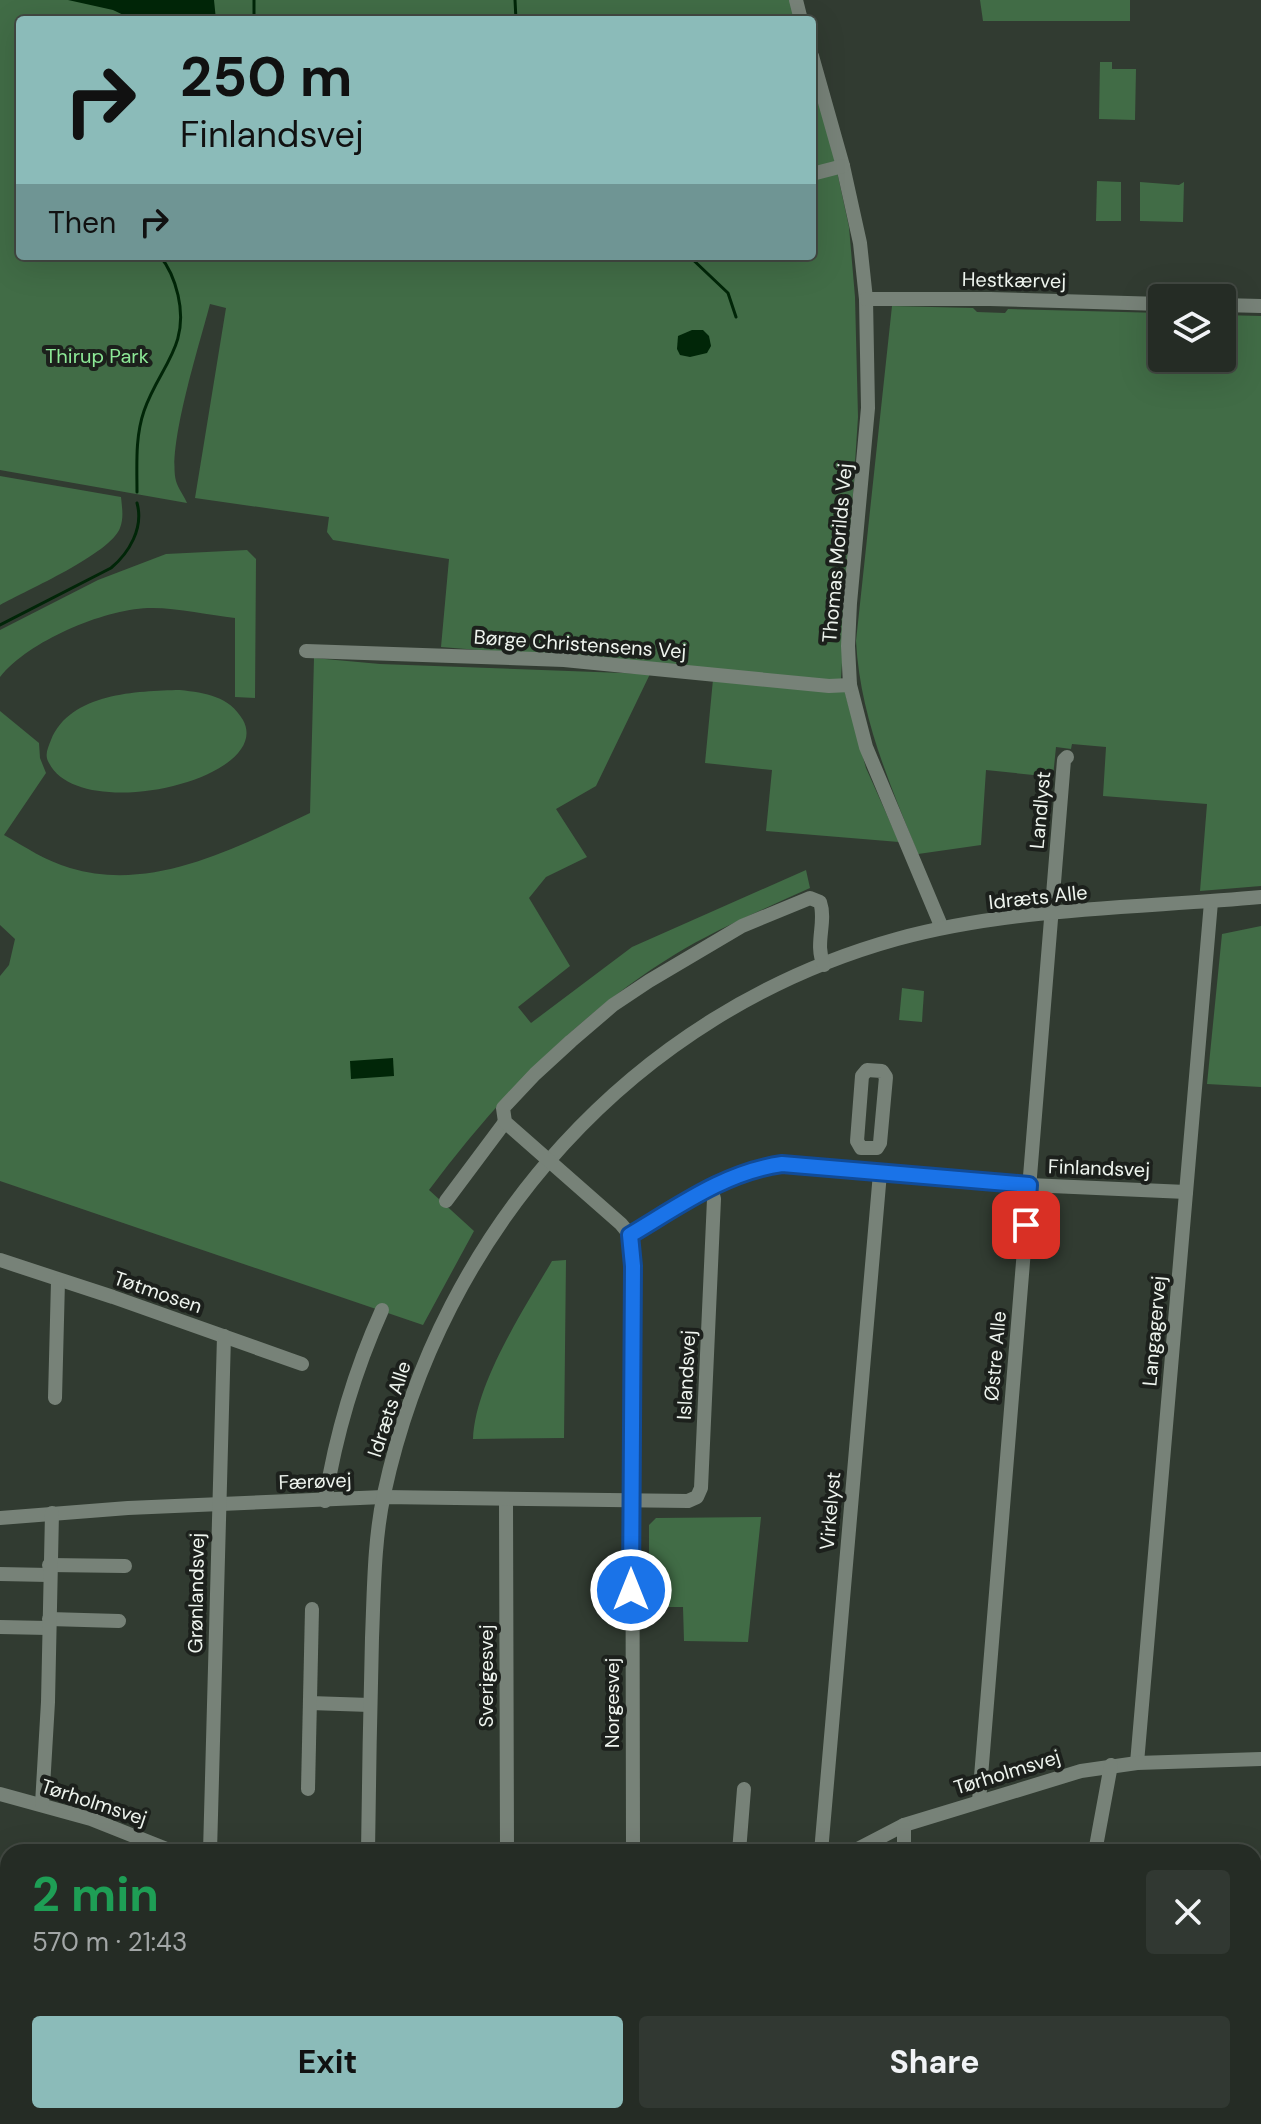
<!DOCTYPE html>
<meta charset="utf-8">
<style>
:root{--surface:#252c25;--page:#313832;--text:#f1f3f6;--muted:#a3a7a7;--line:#424842;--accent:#8bbbb9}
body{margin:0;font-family:"DM Sans",sans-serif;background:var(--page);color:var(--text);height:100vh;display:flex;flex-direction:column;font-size:30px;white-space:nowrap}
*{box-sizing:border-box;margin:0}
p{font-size:26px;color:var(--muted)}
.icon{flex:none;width:44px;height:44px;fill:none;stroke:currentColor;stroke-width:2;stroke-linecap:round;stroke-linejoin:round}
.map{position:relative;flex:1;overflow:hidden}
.sheet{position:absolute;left:0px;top:1844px;width:1262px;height:280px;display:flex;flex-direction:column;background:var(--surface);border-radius:24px 24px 0 0;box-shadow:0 8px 32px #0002,0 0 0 2px var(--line)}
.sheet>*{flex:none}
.hud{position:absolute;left:16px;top:16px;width:800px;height:244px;border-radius:8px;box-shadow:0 8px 32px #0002,0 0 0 2px var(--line);background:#8bbbb9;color:#111;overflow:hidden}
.buttons{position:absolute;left:1148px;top:284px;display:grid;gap:16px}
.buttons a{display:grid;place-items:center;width:88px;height:88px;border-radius:8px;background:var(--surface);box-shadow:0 8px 32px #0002,0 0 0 2px var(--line);font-size:40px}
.pin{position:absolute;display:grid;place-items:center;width:68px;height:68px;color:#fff;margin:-34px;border-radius:16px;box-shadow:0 4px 12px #0006}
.me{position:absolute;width:88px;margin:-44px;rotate:0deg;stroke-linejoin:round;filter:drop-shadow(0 0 6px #0008)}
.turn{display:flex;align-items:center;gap:28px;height:168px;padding:0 32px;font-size:36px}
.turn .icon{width:104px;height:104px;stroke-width:2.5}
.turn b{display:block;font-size:56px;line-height:68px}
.then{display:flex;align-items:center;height:76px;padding:0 32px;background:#0003;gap:16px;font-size:30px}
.round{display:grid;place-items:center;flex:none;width:84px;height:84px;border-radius:8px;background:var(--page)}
.summary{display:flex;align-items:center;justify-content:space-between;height:136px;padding:0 32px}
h1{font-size:48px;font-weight:700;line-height:60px;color:#1e9e55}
.button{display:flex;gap:16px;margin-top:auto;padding:16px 32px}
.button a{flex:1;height:92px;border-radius:8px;background:var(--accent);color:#111;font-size:32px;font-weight:700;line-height:92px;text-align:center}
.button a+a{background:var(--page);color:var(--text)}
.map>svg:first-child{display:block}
</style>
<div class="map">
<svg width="1261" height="2124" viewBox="0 0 1261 2124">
<rect width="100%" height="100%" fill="#313b31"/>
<g fill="#416c46">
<path d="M 0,0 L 791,0 L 796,20 L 20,20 L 20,256 L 812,256 L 812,76 L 830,139 L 849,227 L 855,297 L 858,417 L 841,678 L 866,768 L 899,842 L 766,831 L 772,770 L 705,763 L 714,669 L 441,647 L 449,559 L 333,540 L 327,532 L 329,517 L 195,498 L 226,308 L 210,304 C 200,343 167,446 176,481 C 178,488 184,496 187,503 L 0,470 Z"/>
<path d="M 980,0 L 1130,0 L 1130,21 L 983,21 Z"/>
<path d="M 1100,62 L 1112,62 L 1112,69 L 1136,69 L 1135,120 L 1099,119 Z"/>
<path d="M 1097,181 L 1121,182 L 1121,221 L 1096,221 Z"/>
<path d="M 1140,182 L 1179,185 L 1184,182 L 1183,222 L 1140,221 Z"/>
<path d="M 892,306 L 973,308 L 977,312 L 1005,313 L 1008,309 L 1162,313 L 1162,358 L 1222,358 L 1222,315 L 1261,316 L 1261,886 L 1200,891 L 1207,804 L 1103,796 L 1106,747 L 1072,744 L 1071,749 L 1056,747 L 1053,777 L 986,770 L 981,845 L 918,854 C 890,784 860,717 856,641 Z"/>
<path d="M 0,476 L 121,497 C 122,507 124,518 120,528 C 110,554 27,590 0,605 Z"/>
<path d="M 247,550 L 256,559 L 255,698 L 235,697 L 235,618 C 209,615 174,607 148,608 C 102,610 29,641 0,677 L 0,630 L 98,580 L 166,554 Z"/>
<path d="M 314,658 L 380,664 L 650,674 L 596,786 L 556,809 L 587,857 L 546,877 L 529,898 L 570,966 L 518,1007 L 531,1023 L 632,947 L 806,870 L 810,888 C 764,909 717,929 674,955 C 576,1015 497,1099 429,1190 L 474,1231 L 423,1325 L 0,1181 L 0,976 L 9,965 L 15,939 L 0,925 L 0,711 L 39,743 L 40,758 L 46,773 L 4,835 C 25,847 46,861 70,868 C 153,893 237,847 310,813 Z"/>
<path d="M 180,690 C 206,693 229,696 243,720 C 275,779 80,825 49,763 C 44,755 48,748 51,740 C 70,693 137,691 180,690 Z"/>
<path d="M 1261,926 L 1261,1087 L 1207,1084 L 1222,934 Z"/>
<path d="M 902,988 L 924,991 L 922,1022 L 899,1020 Z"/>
<path d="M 566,1260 L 564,1438 L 473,1439 C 475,1383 524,1309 552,1261 Z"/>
<path d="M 761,1517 L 748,1642 L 684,1641 L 683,1607 L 649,1607 L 649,1525 L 656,1518 Z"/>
</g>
<g fill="#012608">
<path d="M 68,0 L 214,0 L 216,20 L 134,20 L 113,10 Z"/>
<path d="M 692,330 L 703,330 L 709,336 L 711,346 L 707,353 L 690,357 L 680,355 L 677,349 L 678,336 Z"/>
<path d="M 393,1058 L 394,1076 L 351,1079 L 350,1061 Z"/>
</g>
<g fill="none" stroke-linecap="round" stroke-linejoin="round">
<g stroke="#012608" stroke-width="3">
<path d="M 254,0 L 254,20"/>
<path d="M 515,0 L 516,20"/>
<path d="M 689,256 L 728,293 L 736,317"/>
<path d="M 137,492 C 137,465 135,437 144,411 C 159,367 190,347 178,295 C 175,282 169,267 160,256"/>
<path d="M 0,625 L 111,568 C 129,553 144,528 137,503"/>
</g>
<g stroke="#778278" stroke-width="14">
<path d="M 796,0 L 801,20"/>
<path d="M 812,56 L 843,166 L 860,243 L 866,299 L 868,408 L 850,603 L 848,646 L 850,685 L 866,747 L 942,928"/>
<path d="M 812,174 L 843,166"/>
<path d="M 866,299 L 990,299 L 1162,304"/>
<path d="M 1222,305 L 1261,306"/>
<path d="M 306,651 L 564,660 L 829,686 L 850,685"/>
<path d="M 867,1070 L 882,1071 L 886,1077 L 880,1143 L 877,1148 L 861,1148 L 857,1141 L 862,1076 Z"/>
<path d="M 446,1201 L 505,1122"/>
<path d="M 630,1235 C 679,1206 725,1172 782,1164 L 1029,1185 L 1186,1192"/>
<path d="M 0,1260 L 113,1297 L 302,1364"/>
<path d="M 55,1398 L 58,1281"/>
<path d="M 506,1500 L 507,1852"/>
<path d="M 325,1501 C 336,1433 354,1372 382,1310"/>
<path d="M 0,1518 L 128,1508 L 383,1497 L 688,1501 L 697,1497 L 701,1488 L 714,1199 L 711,1187"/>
<path d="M 49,1565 L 125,1566"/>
<path d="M 0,1574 L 49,1575"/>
<path d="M 49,1619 L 119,1621"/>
<path d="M 0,1627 L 48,1628"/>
<path d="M 310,1703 L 370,1705"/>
<path d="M 1137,1763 L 1211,902"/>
<path d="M 308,1789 L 312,1609"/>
<path d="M 0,1794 L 91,1819 L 174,1852"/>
<path d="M 979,1801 L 1064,760 L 1067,757"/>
<path d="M 42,1804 L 48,1702 L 52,1513"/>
<path d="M 210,1852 L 224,1336"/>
<path d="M 368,1852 C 369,1781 370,1709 372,1638 C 374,1590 374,1540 384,1494 C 441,1229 634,1012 897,939 C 1014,907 1141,908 1261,897"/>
<path d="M 633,1852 L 632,1243 L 630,1235 L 621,1224 L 505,1122 L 503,1108 L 535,1074 L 571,1041 L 613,1005 L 649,981 L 742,926 L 810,898 L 820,902 C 827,922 814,944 824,965"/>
<path d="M 739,1852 L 744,1789"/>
<path d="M 821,1852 L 880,1173"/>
<path d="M 852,1852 L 904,1825 L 1081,1771 L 1137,1763 L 1261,1759"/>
<path d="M 904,1852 L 904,1825"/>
<path d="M 1095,1852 L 1111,1765"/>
<path d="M 1254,1863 L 1261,1863"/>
<path d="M 0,1906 L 8,1913"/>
<path d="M 1254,2032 L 1261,1990"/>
<path d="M 0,2080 L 8,2081"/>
<path d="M 241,2116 L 250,2117"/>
<path d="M 509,2116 L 509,2124"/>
<path d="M 756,2116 L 756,2124"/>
<path d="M 118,2124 L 118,2116"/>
<path d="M 361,2124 L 361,2116"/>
<path d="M 630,2124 L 630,2116"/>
<path d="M 900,2124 L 901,2116"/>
<path d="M 1039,2124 L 1040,2116"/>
<path d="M 1190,2124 L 1192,2116"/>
<path d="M 1235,2124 L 1237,2116"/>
</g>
</g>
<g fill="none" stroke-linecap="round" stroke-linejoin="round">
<defs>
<path id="route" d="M 631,1590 L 633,1266 L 630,1235 C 679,1206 725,1172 782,1164 L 1029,1185 L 1026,1225"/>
</defs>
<use href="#route" stroke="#114b97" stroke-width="20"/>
<use href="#route" stroke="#1a73e8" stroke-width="14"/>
</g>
<g text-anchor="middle" stroke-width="8" stroke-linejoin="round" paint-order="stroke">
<g font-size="20" fill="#eef4ee" stroke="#1c201c">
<text transform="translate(1014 280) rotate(1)" y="7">Hestkærvej</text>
<text transform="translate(837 553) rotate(-85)" y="7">Thomas Morilds Vej</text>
<text transform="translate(580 644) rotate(4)" y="7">Børge Christensens Vej</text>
<text transform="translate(1040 810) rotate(-85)" y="7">Landlyst</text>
<text transform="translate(1038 897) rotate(-6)" y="7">Idræts Alle</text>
<text transform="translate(1099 1168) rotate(2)" y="7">Finlandsvej</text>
<text transform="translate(158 1292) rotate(19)" y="7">Tøtmosen</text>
<text transform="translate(1154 1331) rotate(-85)" y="7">Langagervej</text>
<text transform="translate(995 1356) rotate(-85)" y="7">Østre Alle</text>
<text transform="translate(686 1375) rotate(-87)" y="7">Islandsvej</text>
<text transform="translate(389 1409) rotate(-72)" y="7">Idræts Alle</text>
<text transform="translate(315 1481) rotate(-2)" y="7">Færøvej</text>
<text transform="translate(830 1511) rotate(-85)" y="7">Virkelyst</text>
<text transform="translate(196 1593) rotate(-89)" y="7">Grønlandsvej</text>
<text transform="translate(486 1676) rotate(-90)" y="7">Sverigesvej</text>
<text transform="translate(612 1703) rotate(-90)" y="7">Norgesvej</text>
<text transform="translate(1007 1772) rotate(-17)" y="7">Tørholmsvej</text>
<text transform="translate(94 1802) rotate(18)" y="7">Tørholmsvej</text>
</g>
<g font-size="20" fill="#8de997" stroke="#1c201c">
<text x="97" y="363">Thirup Park</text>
</g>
</g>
</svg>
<div class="buttons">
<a><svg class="icon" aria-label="layers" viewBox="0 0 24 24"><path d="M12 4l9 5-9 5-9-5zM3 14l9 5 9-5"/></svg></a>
</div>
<div class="pin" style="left:1026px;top:1225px;background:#d93025"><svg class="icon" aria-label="arrive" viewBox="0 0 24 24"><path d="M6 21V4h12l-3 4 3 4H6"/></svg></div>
<svg class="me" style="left:631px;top:1590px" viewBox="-20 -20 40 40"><circle r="17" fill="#1a73e8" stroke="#fff" stroke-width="3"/><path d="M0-11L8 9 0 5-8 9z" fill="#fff"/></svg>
<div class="hud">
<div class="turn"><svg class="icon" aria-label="right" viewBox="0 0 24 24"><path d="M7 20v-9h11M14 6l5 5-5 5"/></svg><div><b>250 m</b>Finlandsvej</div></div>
<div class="then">Then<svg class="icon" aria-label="right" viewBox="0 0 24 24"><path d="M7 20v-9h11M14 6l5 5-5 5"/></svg></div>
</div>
<section class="sheet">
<div class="summary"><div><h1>2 min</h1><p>570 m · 21:43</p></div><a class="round"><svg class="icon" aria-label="close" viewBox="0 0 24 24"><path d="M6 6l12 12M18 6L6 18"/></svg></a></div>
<div class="button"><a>Exit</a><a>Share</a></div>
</section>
</div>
